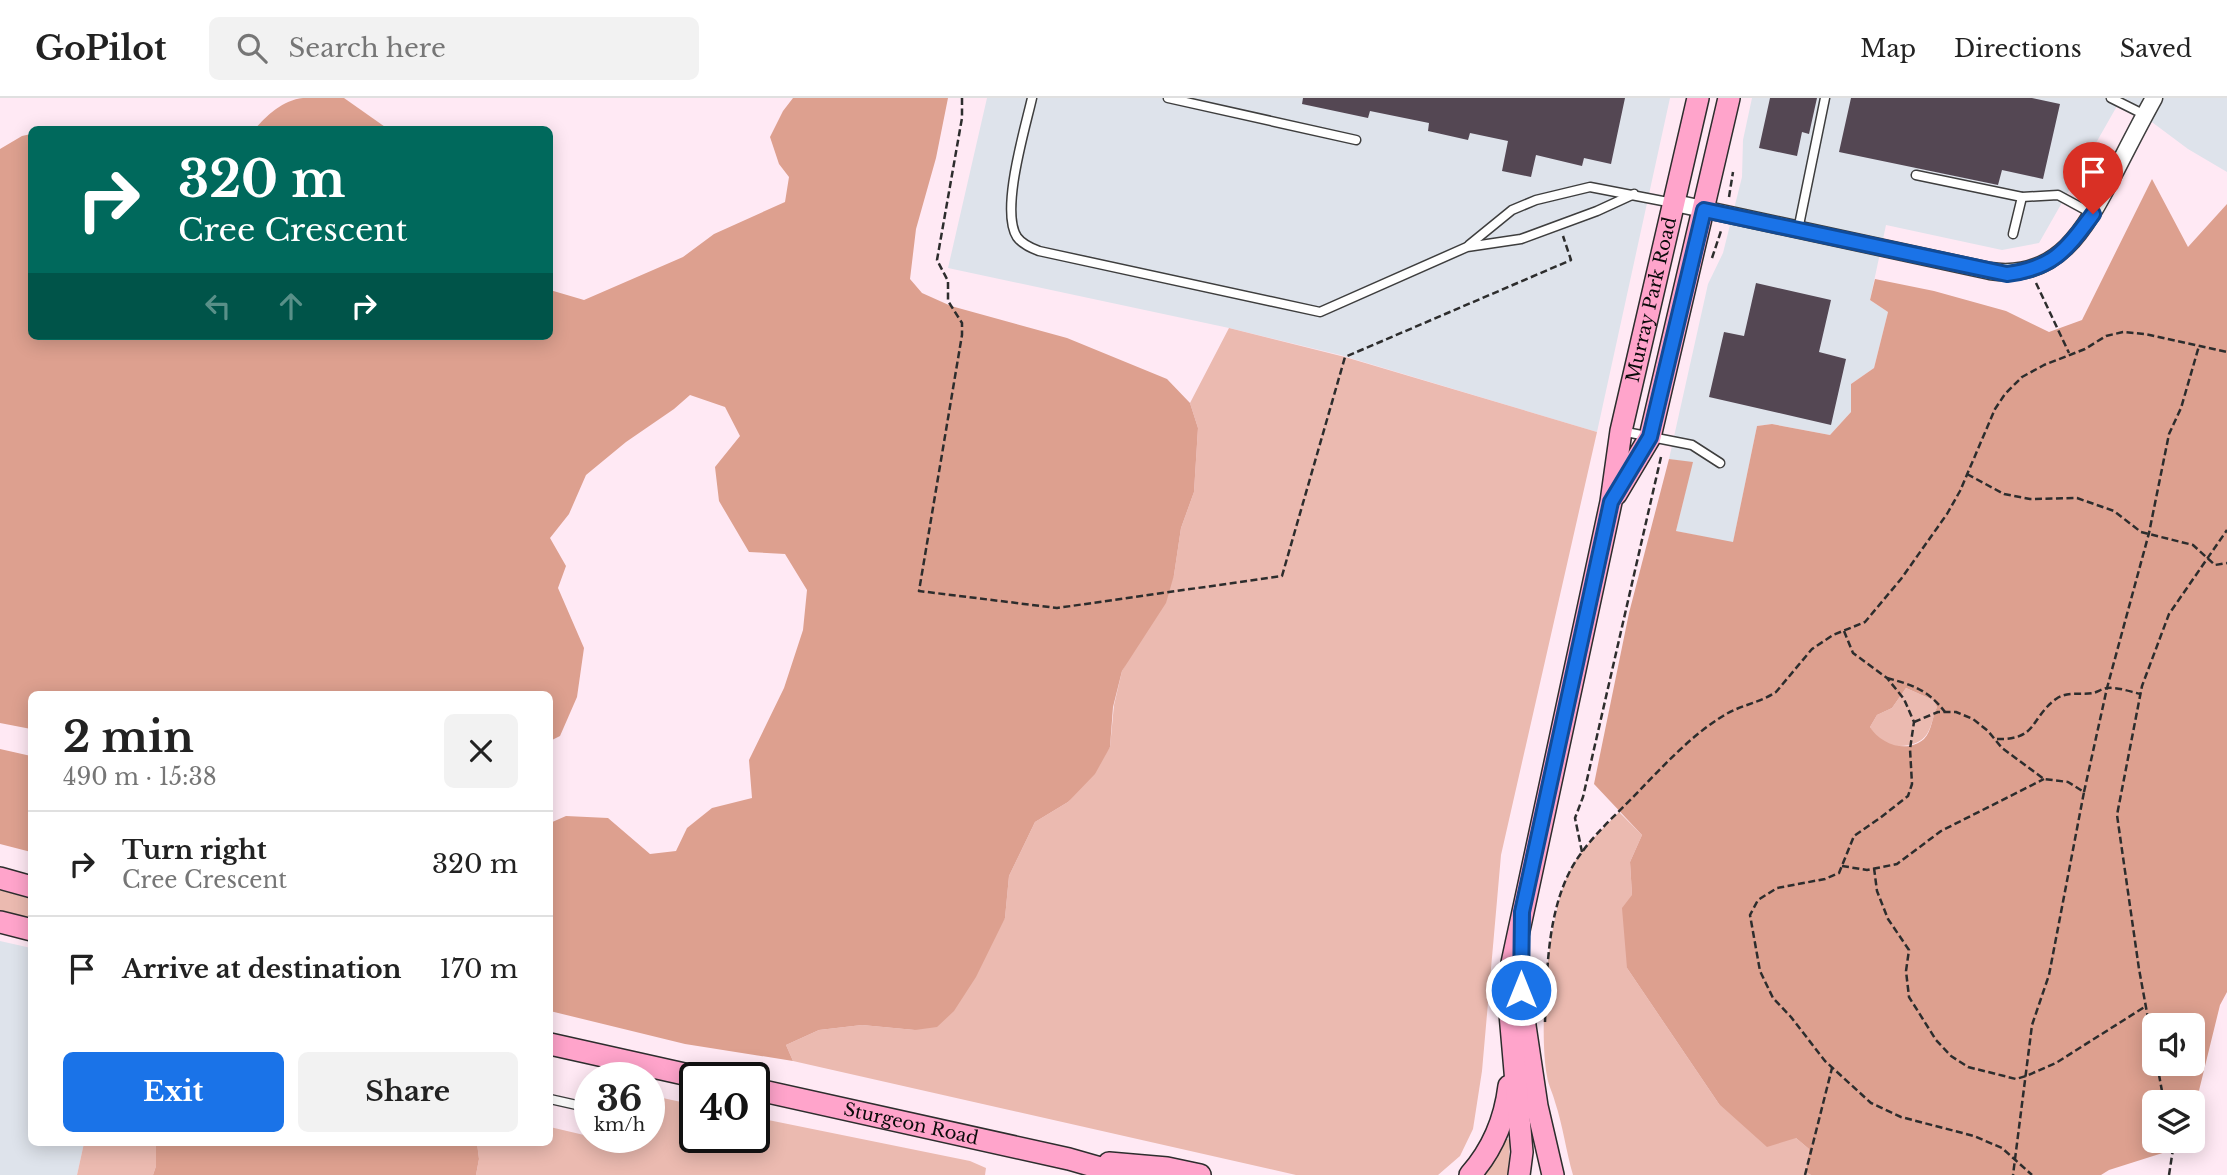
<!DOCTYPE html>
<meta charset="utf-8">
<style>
:root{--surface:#fff;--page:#f2f2f2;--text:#222;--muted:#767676;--line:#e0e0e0;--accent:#1a73e8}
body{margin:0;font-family:"Libre Baskerville",serif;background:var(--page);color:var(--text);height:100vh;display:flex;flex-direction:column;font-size:26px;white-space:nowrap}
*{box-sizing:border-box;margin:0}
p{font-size:23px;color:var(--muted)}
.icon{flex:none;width:38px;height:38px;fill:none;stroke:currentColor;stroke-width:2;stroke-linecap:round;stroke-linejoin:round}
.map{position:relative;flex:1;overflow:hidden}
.drawer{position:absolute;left:28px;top:593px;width:525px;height:455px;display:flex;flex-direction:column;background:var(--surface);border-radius:10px;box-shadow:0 4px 18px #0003}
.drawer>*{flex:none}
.guide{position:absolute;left:28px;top:28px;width:525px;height:214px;border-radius:10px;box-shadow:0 4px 18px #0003;background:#00695c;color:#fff;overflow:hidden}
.fabs{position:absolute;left:2142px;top:915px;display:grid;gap:14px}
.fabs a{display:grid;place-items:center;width:63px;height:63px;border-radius:10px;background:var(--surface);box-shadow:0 4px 18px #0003;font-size:35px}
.speed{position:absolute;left:574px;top:964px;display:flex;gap:14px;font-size:35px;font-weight:700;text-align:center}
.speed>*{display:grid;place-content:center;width:91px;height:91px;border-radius:50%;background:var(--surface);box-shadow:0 4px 18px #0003;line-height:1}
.speed small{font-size:18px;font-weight:400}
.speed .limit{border:4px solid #111;border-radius:10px;background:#fff;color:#111}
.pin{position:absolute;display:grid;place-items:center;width:60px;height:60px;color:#fff;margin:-72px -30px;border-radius:50% 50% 50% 0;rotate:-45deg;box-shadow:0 0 7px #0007}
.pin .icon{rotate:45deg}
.me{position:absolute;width:77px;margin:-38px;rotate:0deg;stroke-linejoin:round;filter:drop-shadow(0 0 5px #0008)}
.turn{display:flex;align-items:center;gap:24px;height:147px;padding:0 35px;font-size:32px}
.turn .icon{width:91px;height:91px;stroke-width:2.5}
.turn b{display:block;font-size:49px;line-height:60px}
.lanes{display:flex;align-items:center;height:66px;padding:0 35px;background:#0003;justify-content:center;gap:35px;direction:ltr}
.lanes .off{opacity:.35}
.round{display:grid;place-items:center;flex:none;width:74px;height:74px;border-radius:10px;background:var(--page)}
.head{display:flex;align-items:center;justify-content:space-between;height:119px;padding:0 35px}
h1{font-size:42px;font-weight:800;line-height:52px}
.action{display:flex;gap:14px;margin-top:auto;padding:14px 35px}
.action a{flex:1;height:80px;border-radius:10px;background:var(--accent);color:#fff;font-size:28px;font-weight:800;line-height:80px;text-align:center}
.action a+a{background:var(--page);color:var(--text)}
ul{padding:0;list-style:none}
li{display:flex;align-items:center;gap:21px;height:105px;padding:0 35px;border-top:2px solid var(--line)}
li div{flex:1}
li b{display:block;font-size:26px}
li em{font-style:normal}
header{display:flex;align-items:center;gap:42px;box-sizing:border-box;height:98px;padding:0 35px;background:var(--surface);border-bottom:2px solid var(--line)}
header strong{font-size:33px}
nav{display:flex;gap:38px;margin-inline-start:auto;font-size:24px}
.search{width:490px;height:63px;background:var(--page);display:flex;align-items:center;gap:18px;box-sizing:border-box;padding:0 24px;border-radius:10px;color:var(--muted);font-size:26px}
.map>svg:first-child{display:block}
</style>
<header>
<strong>GoPilot</strong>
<div class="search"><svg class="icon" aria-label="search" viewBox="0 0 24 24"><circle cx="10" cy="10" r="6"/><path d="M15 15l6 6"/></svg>Search here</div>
<nav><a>Map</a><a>Directions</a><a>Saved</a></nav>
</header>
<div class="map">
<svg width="2227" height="1077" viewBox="0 0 2227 1077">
<rect width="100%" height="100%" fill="#ffe9f4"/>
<g fill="#dee3eb">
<path d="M 987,0 L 1670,0 L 1597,334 L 1340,257 L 1229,230 L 948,170 Z"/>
<path d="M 1752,0 L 2227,0 L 2227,74 L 2188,51 L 2121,1 L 2039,145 L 2002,152 L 1886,127 L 1870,202 L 1888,214 L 1874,270 L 1851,286 L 1851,314 L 1830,337 L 1772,326 L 1757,328 L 1733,445 L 1676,433 L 1692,365 L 1669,361 L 1708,186 L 1723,155 L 1742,79 L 1743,42 Z"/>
<path d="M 0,843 L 31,850 L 32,1045 L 84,1045 L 77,1077 L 0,1077 Z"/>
</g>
<g fill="#ebbab0">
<path d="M 1229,230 L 1345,259 L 1597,334 L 1501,757 L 1482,973 L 1473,1031 L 1460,1058 L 1438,1077 L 1296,1077 L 793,963 L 786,947 L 819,932 L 862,927 L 915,932 L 1005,820 L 1009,778 L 1035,724 L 1068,704 L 1110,649 L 1114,607 L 1122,573 L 1174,477 L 1181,430 L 1194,394 L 1198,330 L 1190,305 Z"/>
<path d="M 1906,590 L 1933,602 L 1937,609 C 1933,618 1932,628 1927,636 C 1918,651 1888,652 1876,639 C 1873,636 1872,632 1870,629 L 1877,617 L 1892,610 Z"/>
<path d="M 1619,714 L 1642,737 L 1630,764 L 1632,797 L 1627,870 L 1719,1006 L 1796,1040 L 1809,1051 L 1806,1074 L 1811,1077 L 1573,1077 C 1566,1053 1563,1028 1555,1004 C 1553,995 1548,987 1547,978 C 1538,930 1548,816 1570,772 C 1581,750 1602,732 1619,714 Z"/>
<path d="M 0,792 L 31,801 L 31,823 L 0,816 Z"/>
<path d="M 649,997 L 695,1007 L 695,1040 L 754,1040 L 754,1019 L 970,1063 L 986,1070 L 985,1077 L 476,1077 L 479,1061 L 477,1045 L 550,1045 L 550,1029 L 618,1045 L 620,1040 L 649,1040 Z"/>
<path d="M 1505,1040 L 1510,1042 L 1508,1077 L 1482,1077 Z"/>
<path d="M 84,1045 L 156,1045 L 156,1068 L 153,1077 L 77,1077 Z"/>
</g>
<g fill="#dda08f" fill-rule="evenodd">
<path d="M 303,0 L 344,0 L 388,31 L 255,31 C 267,17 283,2 303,0 Z"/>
<path d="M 793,0 L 948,0 L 936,60 L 916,131 L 910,181 L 922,195 L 951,208 L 1067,240 L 1167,281 L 1190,305 L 1198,330 L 1194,394 L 1181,430 L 1174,477 L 1166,505 L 1122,573 L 1113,609 L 1110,649 L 1095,676 L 1068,704 L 1035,724 L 1009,778 L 1005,820 L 976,879 L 954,913 L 937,929 L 915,932 L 862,927 L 819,932 L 786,947 L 793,963 L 685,946 L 550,913 L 550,725 L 566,718 L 608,720 L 650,756 L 676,753 L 687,730 L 712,710 L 752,700 L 749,662 L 784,590 L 803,532 L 807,492 L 785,456 L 749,454 L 719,403 L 715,369 L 740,338 L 725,309 L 690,297 L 674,311 L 626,344 L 586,377 L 569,416 L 550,440 L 566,468 L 558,490 L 584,550 L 577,599 L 560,638 L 550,643 L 550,597 L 32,597 L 31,631 L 0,625 L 0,51 L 22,38 L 31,36 L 32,238 L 550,238 L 550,192 L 584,202 L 683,159 L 714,136 L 785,104 L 789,79 L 779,66 L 770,39 L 783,13 Z"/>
<path d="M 2152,81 L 2188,149 L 2227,106 L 2227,894 L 2220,907 L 2193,1017 L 2193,1004 L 2154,1004 L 2154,1043 L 2183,1043 L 2172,1052 L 2109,1072 L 2101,1077 L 1811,1077 L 1806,1074 L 1809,1051 L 1796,1040 L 1767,1049 L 1719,1006 L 1627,870 L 1622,810 L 1632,797 L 1630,764 L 1642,737 L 1594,686 L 1629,515 L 1669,361 L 1693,364 L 1676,433 L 1733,444 L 1757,328 L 1772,326 L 1830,337 L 1851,314 L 1851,286 L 1874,270 L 1888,214 L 1870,202 L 1875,181 L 1934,193 L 2006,213 L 2049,234 L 2082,222 ZM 1906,590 L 1933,602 L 1937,609 C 1932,619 1932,633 1924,641 C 1907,656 1880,646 1870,629 L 1877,617 L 1892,610 ZM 2154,928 L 2193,928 L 2193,966 L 2154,966 Z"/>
<path d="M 0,651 L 31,658 L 31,754 L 0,746 Z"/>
<path d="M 156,1045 L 477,1045 L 479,1061 L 476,1077 L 153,1077 L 156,1068 Z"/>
</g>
<g fill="#544753">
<path d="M 1303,0 L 1625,0 L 1611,66 L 1584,60 L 1582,68 L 1536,57 L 1531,79 L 1502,73 L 1508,43 L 1470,35 L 1468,42 L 1428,33 L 1429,25 L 1370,13 L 1368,20 L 1302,6 Z"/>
<path d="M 1770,0 L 1817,0 L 1809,36 L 1802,34 L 1797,58 L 1759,50 Z"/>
<path d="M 1851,0 L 2032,0 L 2060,6 L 2043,81 L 2002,72 L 1998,87 L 1839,54 Z"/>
<path d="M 1756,185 L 1831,202 L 1819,254 L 1846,261 L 1831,327 L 1709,299 L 1724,234 L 1744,238 Z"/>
</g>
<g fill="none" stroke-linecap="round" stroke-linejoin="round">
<defs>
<g id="lane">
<path d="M 1032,0 C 1025,31 1000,113 1017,139 C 1022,146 1031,150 1039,153 L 1320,214 L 1467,149 L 1521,141 L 1597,113 L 1634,96"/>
<path d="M 1168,0 L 1356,42"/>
<path d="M 2111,0 L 2145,17"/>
<path d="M 1916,77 L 2022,99 L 2058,97 L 2093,116"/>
<path d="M 1798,132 L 1825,0"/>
<path d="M 2013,136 L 2022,99"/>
<path d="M 1469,147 L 1512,112 L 1536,102 L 1590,89 L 1673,105"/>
<path d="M 1621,333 L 1692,347 L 1720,365"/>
<path d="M 550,1001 L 590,1010"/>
</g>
<path id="street" d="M 1675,105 L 1990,173 C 2059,183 2086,129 2114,76 C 2127,51 2140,25 2154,0"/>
<g id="secondary">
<path d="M 1616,396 L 1650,339 L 1729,0"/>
<path d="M 0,780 L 32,789"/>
<path d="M 0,824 L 32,832"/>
<path d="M 1524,921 L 1537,1008 L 1553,1077"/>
<path d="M 550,946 L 702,980"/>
<path id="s1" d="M 754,991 L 1069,1061 L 1125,1077"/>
<path d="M 1109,1065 L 1167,1070 L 1200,1077"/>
<path d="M 1470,1077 C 1493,1051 1505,1021 1509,988"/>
<path id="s2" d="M 1519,1077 L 1522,1054 L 1509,904 L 1512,865 L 1611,404 L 1621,333 L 1698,0"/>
</g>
</defs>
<use href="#lane" stroke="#3e3e3e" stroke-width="11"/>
<use href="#street" stroke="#3e3e3e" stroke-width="19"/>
<use href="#secondary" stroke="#2d2d2d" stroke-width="24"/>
<g stroke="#2d2d2d" stroke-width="2.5" stroke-dasharray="7 3.5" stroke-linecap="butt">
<path d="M 962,0 L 962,20 L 937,162 L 948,183 L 948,203 L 962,225 L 962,237 L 919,493 L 1057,510 L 1282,478 L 1345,259 L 1571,162 L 1563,138"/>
<path d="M 1729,99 L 1733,74"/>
<path d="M 1712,160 L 1721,133"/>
<path d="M 2036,185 L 2069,255"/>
<path d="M 1967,376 L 2004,396 L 2030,401 L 2077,400 L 2114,413 L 2141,434 L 2193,447 L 2215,467 L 2227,465"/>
<path d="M 1844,533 L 1853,555 L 1887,580 L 1904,601 L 1914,624 L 1910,651 L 1912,686 L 1908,698 L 1880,720 L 1854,738 L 1839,775 L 1825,781 L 1777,790 L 1758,802 L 1750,817 L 1760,873 L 1773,900 L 1791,919 L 1825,963 L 1871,1005 L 1901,1019 L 1974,1038 L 2002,1050 L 2032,1077"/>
<path d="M 1887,580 C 1913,587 1928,592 1945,614"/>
<path d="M 1914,624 L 1938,614 L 1956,614 L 1973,621 L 1988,633 L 2002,650 L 2044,681 L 2068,684 L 2084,694 L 2049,877 L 2032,927 L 2013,1077"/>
<path d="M 1997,641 C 2038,642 2030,620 2056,601 C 2067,593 2080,597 2093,595 C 2098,594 2103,590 2108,590 C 2118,589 2131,594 2141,596"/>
<path d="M 2084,694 L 2107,590 L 2149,435 L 2169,336 L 2181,310 L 2199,248"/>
<path d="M 1582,754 L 1575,720 L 1583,699 L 1661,359"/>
<path d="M 1842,768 L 1867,772 L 1897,766 L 1941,733 L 2044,681"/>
<path d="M 1874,770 L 1877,793 L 1888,821 L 1909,852 L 1906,873 L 1909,899 L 1936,942 L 1951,958 L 1968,969 L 2016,981 L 2026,978 L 2056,965 L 2146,908"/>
<path d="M 1545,924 C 1547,869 1547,800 1582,754 C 1598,732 1621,712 1640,692 C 1665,666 1692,637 1723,618 C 1740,607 1760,605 1776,594 L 1812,551 L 1833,537 L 1865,524 L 1901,481 L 1947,416 L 1960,393 L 1995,311 L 2005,296 L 2022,279 L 2044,267 L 2085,251 L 2106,238 L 2123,234 L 2145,236 L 2227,254"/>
<path d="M 2154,953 L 2139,871 L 2117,717 L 2142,588 L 2169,516 L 2227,432"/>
<path d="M 2157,966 L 2164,1004"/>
<path d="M 1805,1077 L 1832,970"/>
<path d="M 2169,1077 L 2173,1051 L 2171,1043"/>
</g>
<use href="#lane" stroke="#fff" stroke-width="8"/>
<use href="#street" stroke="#fff" stroke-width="16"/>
<use href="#secondary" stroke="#ffa4cb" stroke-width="21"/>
</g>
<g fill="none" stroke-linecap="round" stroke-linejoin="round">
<defs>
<path id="route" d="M 1521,892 L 1522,814 L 1611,404 L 1650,339 L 1704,112 L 2007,176 C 2054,170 2066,152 2093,116"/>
</defs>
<use href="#route" stroke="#114b97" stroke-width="18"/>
<use href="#route" stroke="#1a73e8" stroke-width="12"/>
</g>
<g text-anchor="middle" stroke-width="7" stroke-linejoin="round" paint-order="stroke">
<g font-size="18" fill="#0b0b0b" stroke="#fff">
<text dy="6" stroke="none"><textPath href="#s2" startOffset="891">Murray Park Road</textPath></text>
<text dy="6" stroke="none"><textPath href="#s1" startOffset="161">Sturgeon Road</textPath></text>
</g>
</g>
</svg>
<div class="fabs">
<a><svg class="icon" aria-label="sound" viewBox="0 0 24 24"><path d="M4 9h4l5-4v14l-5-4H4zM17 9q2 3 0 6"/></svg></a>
<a><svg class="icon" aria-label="layers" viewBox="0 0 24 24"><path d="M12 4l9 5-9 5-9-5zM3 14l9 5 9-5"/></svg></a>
</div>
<div class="speed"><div>36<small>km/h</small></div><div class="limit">40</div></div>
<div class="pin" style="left:2093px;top:116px;background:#d93025"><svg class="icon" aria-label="arrive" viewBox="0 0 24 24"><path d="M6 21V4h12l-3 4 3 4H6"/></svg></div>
<svg class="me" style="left:1521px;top:892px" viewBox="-20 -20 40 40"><circle r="17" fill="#1a73e8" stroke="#fff" stroke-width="3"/><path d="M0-11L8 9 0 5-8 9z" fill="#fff"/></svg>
<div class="guide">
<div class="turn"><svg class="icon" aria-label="right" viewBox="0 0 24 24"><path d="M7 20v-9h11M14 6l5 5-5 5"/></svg><div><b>320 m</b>Cree Crescent</div></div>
<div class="lanes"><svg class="icon off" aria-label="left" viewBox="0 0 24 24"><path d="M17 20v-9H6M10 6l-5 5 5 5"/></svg><svg class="icon off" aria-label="ahead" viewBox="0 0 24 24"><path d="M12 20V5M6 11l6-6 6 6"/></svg><svg class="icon" aria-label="right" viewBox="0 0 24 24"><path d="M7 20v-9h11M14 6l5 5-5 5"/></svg></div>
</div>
<section class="drawer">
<div class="head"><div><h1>2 min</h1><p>490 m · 15:38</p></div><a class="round"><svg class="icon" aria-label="close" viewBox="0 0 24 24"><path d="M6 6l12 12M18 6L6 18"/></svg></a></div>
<ul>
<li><svg class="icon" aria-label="right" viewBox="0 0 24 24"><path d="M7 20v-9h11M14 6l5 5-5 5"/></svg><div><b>Turn right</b><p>Cree Crescent</p></div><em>320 m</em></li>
<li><svg class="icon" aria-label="arrive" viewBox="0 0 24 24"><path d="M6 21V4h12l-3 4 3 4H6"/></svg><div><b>Arrive at destination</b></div><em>170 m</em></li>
</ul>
<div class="action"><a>Exit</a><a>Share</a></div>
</section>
</div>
